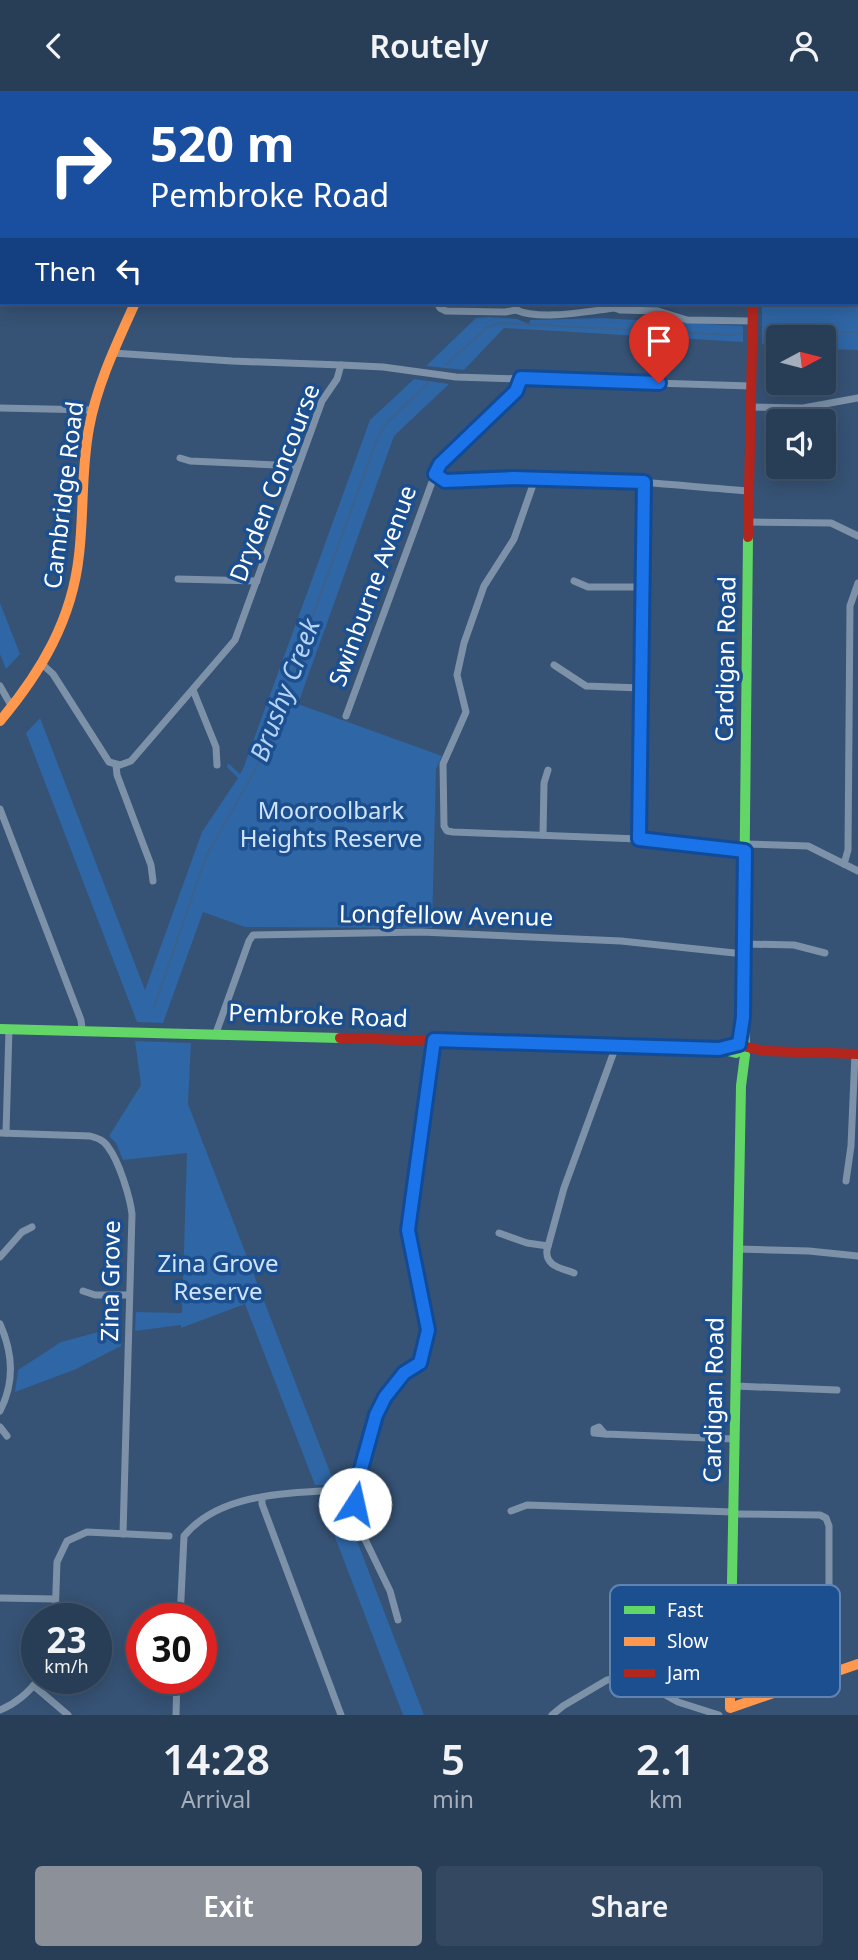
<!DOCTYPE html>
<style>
:root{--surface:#283e57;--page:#344961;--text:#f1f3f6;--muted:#a5aeba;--line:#44576d;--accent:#8c9099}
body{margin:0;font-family:"Noto Sans",sans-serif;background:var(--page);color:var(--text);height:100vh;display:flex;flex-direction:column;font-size:26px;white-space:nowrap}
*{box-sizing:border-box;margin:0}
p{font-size:23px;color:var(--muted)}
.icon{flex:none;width:38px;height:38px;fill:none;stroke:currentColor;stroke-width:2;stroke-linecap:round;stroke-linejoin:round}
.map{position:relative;height:1624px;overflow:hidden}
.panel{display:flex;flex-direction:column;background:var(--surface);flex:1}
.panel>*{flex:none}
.banner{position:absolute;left:0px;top:0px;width:859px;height:214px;box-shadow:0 4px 18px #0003,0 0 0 2px var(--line);background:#1a4fa0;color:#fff;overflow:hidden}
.needle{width:46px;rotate:83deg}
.fabs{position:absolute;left:766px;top:234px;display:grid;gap:14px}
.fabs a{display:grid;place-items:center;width:70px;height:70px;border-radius:7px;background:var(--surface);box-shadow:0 4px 18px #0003,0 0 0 2px var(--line);font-size:35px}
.speed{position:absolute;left:21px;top:1512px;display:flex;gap:14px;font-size:35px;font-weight:700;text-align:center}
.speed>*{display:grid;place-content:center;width:91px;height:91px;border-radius:50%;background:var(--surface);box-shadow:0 4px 18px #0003,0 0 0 2px var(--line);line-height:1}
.speed small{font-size:18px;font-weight:400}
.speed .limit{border:10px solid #d22;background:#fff;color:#111}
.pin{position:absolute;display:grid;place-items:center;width:60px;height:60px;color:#fff;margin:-72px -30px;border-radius:50% 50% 50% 0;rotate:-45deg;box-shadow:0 0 7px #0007}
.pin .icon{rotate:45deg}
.me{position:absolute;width:77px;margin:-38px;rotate:10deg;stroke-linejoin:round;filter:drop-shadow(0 0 5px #0008)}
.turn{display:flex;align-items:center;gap:24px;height:147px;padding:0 35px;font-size:32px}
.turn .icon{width:91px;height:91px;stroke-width:2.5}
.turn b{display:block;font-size:49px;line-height:60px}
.then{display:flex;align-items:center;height:66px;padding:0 35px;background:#0003;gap:14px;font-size:26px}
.eta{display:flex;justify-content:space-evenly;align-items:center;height:119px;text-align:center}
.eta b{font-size:42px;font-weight:600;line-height:49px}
.cta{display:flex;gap:14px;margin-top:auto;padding:14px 35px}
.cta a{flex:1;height:80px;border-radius:7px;background:var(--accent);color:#fff;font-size:28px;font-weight:600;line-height:80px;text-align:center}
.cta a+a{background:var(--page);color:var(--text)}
header{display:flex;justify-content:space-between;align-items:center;height:91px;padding:0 35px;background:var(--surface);font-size:32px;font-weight:600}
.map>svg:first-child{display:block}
</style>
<header><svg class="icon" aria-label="back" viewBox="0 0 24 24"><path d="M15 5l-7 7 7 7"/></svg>Routely<svg class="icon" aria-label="person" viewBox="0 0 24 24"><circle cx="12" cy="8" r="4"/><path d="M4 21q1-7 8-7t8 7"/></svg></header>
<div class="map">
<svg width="858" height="1624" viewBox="0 0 858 1624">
<rect width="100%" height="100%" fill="#365274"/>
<g fill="#2f66a5">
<path d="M 858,119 L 858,259 L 824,258 L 824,247 L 779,247 L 779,255 L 762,253 L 762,212 L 858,212 Z"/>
<path d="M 490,226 L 517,228 L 529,233 L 530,229 L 601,227 L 743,235 L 743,251 L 504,237 L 464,279 L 426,275 L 476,227 Z"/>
<path d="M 414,288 L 449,293 L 394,345 L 298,613 L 442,665 L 436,678 L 432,837 L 245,836 L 203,821 L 163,932 L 137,931 L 26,642 L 40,627 L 145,899 L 202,741 L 238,687 L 227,676 L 228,672 L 240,683 L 243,678 L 370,329 Z"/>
<path d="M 0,512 L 20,563 L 6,578 L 0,563 Z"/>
<path d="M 135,950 L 191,952 L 188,1013 L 335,1394 L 315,1394 L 245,1213 L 181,1237 L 181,1234 L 135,1240 L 136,1221 L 182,1222 L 187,1062 L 123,1069 L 116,1052 L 109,1045 L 141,994 Z"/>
<path d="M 121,1235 L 121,1255 L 74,1279 L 15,1301 L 18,1279 L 61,1251 Z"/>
<path d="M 342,1411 L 424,1624 L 403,1624 L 322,1412 Z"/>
</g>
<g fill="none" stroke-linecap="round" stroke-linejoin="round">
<g stroke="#3b618d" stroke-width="2">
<path d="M 766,241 L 858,241"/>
<path d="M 445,274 L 488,236 L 500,232 L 732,244 L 742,242"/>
<path d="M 154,916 L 206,766 L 259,672 L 376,351 L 386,332 L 428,292"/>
</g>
<g stroke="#7d92a8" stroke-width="7">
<path d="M 0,106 L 2,106"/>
<path d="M 0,205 L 2,201"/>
<path d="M 437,212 L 440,217 L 446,220 L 505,221 L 516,219"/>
<path d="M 516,212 L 516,219 C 541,230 589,220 615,217"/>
<path d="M 614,212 L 615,217 L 620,219 L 658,220 L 687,229 L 753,230"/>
<path d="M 113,262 L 232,270 L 341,274"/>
<path d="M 751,316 L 803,317 L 858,307"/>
<path d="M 0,317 L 93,319"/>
<path d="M 180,367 L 190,370 L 298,375"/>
<path d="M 435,383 C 453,395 481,388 503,387 C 584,384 668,394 749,400"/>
<path d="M 535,388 L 514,448 L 484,495 L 464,552 L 457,584 L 466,621 L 443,673 L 444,735 L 447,740 L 453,741 L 639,748 L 745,760"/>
<path d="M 748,431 L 831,432 L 858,445"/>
<path d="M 178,488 L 257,490"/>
<path d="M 574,490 L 588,496 L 643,496"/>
<path d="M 858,492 L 850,515 L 848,759 L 844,773 L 858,780"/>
<path d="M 43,574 L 53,583 L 109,671 L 120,674 L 131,670 L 235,549 L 322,310 L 337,288 L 341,274 L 383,276 L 456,286 L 751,295"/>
<path d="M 554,574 L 586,595 L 641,597"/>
<path d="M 0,595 L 12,616"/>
<path d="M 193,599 L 216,656 L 217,674"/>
<path d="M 346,625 L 435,383 L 440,373 L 516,300 L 521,287"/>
<path d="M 116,674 L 117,684 L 151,774 L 153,790"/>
<path d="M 0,718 L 81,929 L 82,938"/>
<path d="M 543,744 L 544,692 L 548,679"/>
<path d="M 639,748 L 644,392"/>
<path d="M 745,753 L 808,755 L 844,773"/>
<path d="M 744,853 L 794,854 L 825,862"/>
<path d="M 216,942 L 249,850 L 253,844 L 421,841 L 621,850 L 744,863"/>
<path d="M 0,1042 L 90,1045 C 97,1047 104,1049 108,1056 C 119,1070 130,1106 132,1123 L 123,1443"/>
<path d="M 6,1042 L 9,938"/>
<path d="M 846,1090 L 851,1055 L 855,963"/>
<path d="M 499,1142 L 527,1152 L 548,1155"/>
<path d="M 738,1158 L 809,1160 L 858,1165"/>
<path d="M 0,1166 L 22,1141 L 32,1136"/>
<path d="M 574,1182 C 561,1177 545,1175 547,1159 L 564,1097 L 616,955"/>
<path d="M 83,1200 L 95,1204 L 129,1204"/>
<path d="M 0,1233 C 13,1262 15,1291 0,1320"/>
<path d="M 735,1295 L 837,1299"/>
<path d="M 0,1336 L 7,1345"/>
<path d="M 605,1343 L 599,1336 L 594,1338 L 594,1342 L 605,1343 L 734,1348"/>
<path d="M 262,1407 L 262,1413 L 341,1624"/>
<path d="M 511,1420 L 527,1414 L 733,1421"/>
<path d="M 733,1423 L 820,1424 L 826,1427 L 829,1435 L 829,1583"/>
<path d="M 0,1507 L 55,1508"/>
<path d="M 55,1528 L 57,1471 L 67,1450 L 87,1441 L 169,1445"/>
<path d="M 180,1528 L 184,1445 C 221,1400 293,1402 347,1399 L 356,1396"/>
<path d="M 398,1529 L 390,1500 L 360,1438 L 355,1414 L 356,1396 L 376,1324 L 385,1305 L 404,1282 L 420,1272 L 428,1239 L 408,1139 L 434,949"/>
<path d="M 34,1595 L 68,1624"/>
<path d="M 0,1619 C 15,1613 30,1601 39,1587"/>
<path d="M 176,1624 L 177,1587"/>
<path d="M 552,1624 L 563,1615 L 607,1589 L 631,1585 L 678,1611 L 719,1624"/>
</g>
<g stroke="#63d668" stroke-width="10">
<path d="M 231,2 L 232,0"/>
<path d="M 0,938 L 340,947"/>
<path d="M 745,953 L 743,919 L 748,446"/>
<path d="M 602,955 L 719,958 L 736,962"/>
<path d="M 730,1602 L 741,995 L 745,964"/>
</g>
<g stroke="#ff974d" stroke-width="10">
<path d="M 0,630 C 41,581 72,529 79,464 C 84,422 81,379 89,337 C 97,293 117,252 135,212"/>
<path d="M 730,1602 L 730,1617 L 858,1573"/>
</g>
<g stroke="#b3261e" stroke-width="10">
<path d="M 748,446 L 753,212"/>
<path d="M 340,947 L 602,955"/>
<path d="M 747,956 L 764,960 L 858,963"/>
</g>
</g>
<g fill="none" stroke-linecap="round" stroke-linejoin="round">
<defs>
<path id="route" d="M 355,1413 L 356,1396 L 376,1324 L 385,1306 L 404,1282 L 420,1272 L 428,1239 L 408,1139 L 434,949 L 719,958 L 739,953 L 743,926 L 745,760 L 639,748 L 644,391 L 513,387 L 445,390 L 435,383 L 440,373 L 516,300 L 521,287 L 659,292"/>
</defs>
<use href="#route" stroke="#114b97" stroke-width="18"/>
<use href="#route" stroke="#1a73e8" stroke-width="12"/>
</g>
<g text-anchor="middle" stroke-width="7" stroke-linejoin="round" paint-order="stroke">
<g font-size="24" fill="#fff" stroke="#1b4f8f">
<text transform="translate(275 392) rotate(-69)" y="8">Dryden Concourse</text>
<text transform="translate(64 404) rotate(-83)" y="8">Cambridge Road</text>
<text transform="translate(373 495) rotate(-70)" y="8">Swinburne Avenue</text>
<text transform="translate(726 568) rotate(-89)" y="8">Cardigan Road</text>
<text transform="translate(446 825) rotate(1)" y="8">Longfellow Avenue</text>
<text transform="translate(318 925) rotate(2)" y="8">Pembroke Road</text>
<text transform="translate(111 1190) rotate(-89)" y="8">Zina Grove</text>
<text transform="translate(714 1309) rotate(-89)" y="8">Cardigan Road</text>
</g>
<g font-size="24" fill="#cfe3fa" stroke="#1b4f8f">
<text x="331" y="728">Mooroolbark<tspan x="331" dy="28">Heights Reserve</tspan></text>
<text x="218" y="1181">Zina Grove<tspan x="218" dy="28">Reserve</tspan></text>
</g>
<g font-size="26" font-style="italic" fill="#b5d3f5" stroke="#1b4f8f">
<text transform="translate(285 599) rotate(-69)" y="9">Brushy Creek</text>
</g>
</g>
<rect x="610" y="1494" width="230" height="112" rx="10" fill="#1b4f8f" stroke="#5f84b1" stroke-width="2"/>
<rect x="624" y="1515" width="31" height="8" fill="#63d668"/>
<rect x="624" y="1546" width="31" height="9" fill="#ff974d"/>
<rect x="624" y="1578" width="31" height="8" fill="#b3261e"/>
<g font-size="19" fill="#fff">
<text x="667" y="1526">Fast</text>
<text x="667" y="1557">Slow</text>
<text x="667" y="1589">Jam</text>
</g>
</svg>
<div class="fabs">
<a><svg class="needle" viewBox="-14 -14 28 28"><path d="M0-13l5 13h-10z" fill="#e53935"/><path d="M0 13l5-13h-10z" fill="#a5aeba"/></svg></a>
<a><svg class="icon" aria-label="sound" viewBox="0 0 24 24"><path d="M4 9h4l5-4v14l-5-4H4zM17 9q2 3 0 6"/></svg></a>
</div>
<div class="speed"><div>23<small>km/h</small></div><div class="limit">30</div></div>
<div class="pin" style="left:659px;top:292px;background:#d93025"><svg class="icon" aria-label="arrive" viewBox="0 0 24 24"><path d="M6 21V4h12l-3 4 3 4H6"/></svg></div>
<svg class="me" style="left:355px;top:1413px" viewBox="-20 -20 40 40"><circle r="19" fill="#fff"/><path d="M0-13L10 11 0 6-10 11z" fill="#1a73e8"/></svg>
<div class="banner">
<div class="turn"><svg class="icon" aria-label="right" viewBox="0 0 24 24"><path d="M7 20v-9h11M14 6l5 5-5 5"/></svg><div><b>520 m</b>Pembroke Road</div></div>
<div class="then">Then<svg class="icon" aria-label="left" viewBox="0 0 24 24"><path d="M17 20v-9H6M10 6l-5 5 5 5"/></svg></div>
</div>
</div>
<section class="panel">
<div class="eta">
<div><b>14:28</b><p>Arrival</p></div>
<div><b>5</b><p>min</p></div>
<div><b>2.1</b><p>km</p></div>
</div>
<div class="cta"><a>Exit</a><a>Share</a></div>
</section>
